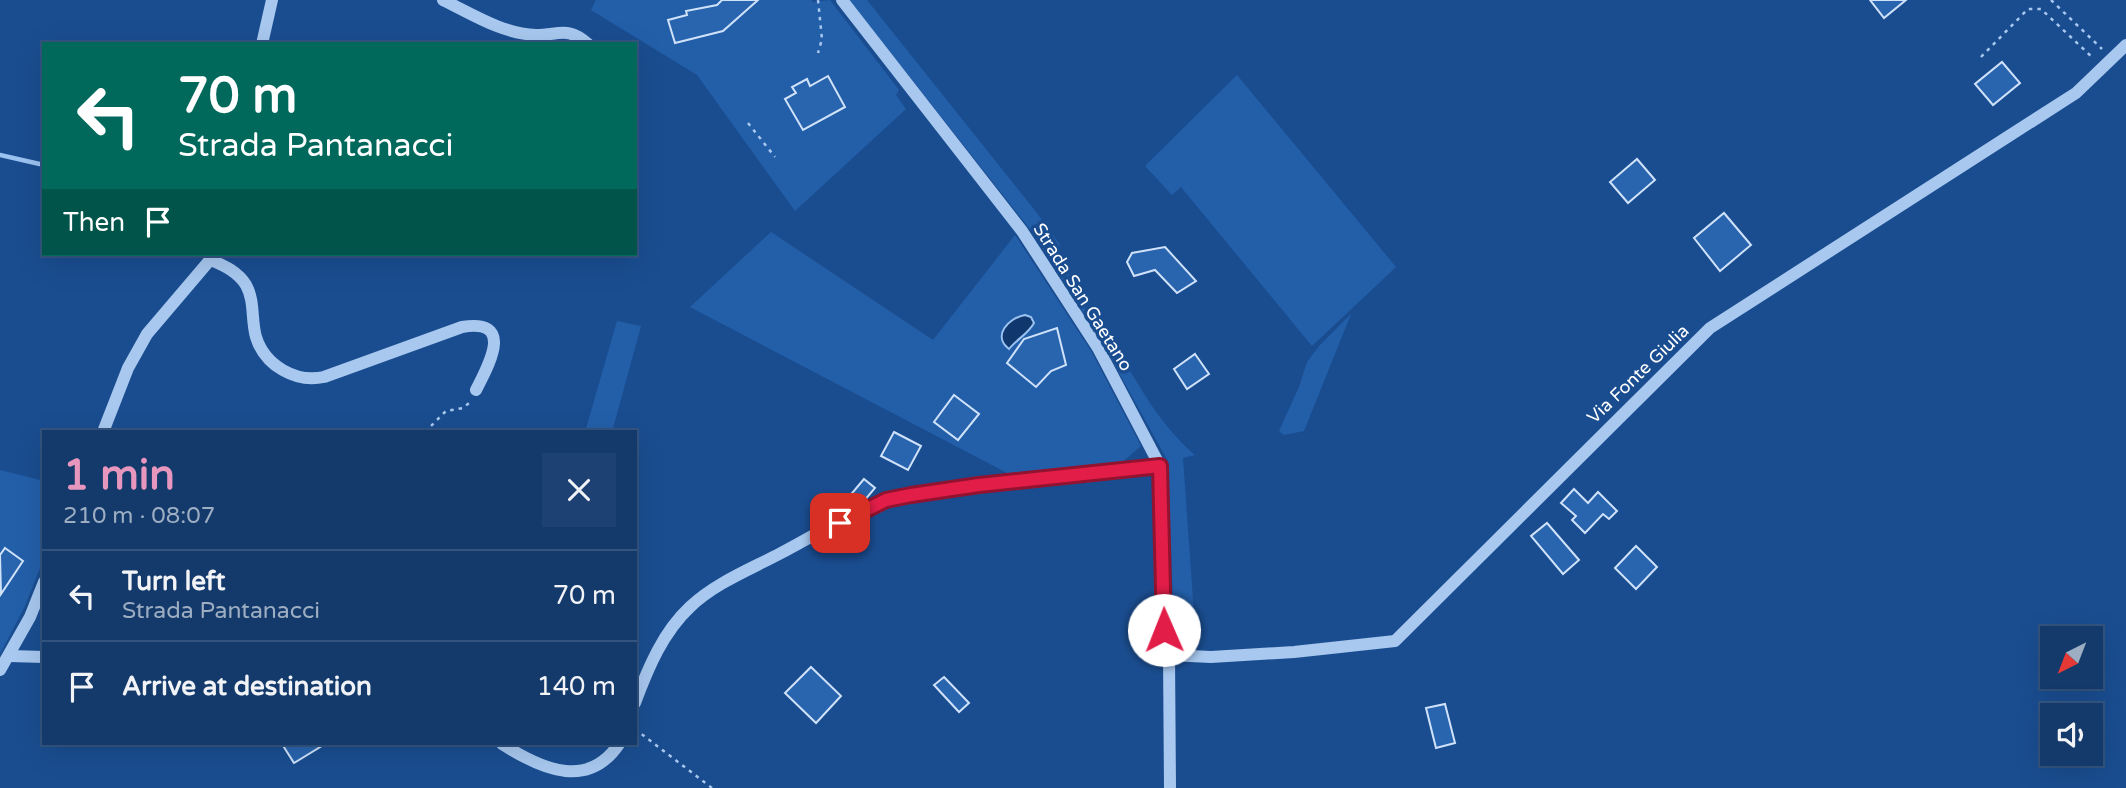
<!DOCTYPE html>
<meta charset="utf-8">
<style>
:root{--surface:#143a6c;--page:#1d4172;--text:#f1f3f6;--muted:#9dadc2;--line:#33547f;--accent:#e797bd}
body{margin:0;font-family:"Varela Round",sans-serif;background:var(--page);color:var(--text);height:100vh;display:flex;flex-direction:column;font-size:26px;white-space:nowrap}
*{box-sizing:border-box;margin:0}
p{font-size:23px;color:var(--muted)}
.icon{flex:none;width:38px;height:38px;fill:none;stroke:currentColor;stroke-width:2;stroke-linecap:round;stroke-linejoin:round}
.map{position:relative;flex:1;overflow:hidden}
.drawer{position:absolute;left:42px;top:430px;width:595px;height:315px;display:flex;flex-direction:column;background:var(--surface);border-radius:0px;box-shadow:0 7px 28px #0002,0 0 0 2px var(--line)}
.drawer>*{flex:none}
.top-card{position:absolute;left:42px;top:42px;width:595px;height:214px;border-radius:0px;box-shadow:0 7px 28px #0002,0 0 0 2px var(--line);background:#00695c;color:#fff;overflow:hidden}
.needle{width:46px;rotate:222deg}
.controls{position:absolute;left:2040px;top:626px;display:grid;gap:14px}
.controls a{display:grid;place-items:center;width:63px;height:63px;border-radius:0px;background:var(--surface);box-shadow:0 7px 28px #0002,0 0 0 2px var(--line);font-size:35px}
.pin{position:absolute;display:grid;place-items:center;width:60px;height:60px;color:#fff;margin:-30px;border-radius:14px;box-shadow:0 4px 10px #0006}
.me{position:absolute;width:77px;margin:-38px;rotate:359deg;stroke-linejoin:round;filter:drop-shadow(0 0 5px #0008)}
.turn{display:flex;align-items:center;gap:24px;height:147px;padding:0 21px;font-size:32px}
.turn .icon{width:91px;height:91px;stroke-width:2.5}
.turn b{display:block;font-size:49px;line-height:60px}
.then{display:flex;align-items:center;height:66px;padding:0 21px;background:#0003;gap:14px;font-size:26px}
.round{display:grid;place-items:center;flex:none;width:74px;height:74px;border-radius:0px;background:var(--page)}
.overview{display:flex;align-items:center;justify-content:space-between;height:119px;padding:0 21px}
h1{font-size:42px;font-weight:700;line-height:52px;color:var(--accent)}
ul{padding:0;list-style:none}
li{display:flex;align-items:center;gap:21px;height:91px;padding:0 21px;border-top:2px solid var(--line)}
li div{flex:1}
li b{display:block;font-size:26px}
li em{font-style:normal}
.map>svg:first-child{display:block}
</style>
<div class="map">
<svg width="2126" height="788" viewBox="0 0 2126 788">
<rect width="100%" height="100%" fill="#1a4d90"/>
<g fill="#235fa9">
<path d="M 596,0 L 811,0 L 813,2 L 830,0 L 899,90 L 896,95 L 906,109 L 795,211 L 697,75 L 591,10 Z"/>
<path d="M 849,0 L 867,0 L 1037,213 L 1060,245 L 1058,258 L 1104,324 L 1105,332 L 1098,336 L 1033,233 Z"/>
<path d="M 1237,75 L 1396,267 L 1312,346 L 1181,187 L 1172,195 L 1145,166 Z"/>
<path d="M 771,232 L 933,340 L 1015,235 L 1091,351 L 1141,446 L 1119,465 L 1009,474 L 690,307 Z"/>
<path d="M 1351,314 L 1304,431 L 1284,435 L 1279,431 L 1299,387 L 1307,362 L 1320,345 Z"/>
<path d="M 617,321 L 641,326 L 612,432 L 585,432 Z"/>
<path d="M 1118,350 C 1140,388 1161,426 1195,455 L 1183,458 L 1196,643 L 1181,641 L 1174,630 L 1168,461 L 1109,355 Z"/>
<path d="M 0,470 L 44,481 L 44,558 L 25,606 L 0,654 L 0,593 L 23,561 L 5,548 L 0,555 Z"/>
</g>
<path fill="#11386e" stroke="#9bc3f1" stroke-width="2" d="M 1025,315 L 1031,317 L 1034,323 C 1028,334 1017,339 1009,349 C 992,336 1008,318 1025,315 Z"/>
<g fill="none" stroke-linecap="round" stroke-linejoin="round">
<path stroke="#9bc3f1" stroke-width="4.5" d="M 0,155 L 44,165"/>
</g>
<g fill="#2964ae" stroke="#cfe2fa" stroke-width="2">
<path d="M 722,0 L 758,0 L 723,31 L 675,43 L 668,20 L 687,15 L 686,11 L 717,5 Z"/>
<path d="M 1870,0 L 1906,0 L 1884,18 Z"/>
<path d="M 2002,62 L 2020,83 L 1993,105 L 1975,84 Z"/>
<path d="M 828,76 L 845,107 L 803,130 L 785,99 L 796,93 L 792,87 L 807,79 L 810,86 Z"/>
<path d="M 1637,159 L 1655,180 L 1628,203 L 1610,182 Z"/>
<path d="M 1724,213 L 1751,245 L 1720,271 L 1694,238 Z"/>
<path d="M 1165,247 L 1196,281 L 1177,293 L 1155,270 L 1134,276 L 1127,262 L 1132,253 Z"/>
<path d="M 1057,328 L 1066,365 L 1051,371 L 1036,387 L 1007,363 L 1024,339 Z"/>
<path d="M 1195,354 L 1209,374 L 1187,389 L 1174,369 Z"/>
<path d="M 954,395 L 979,414 L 958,440 L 934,422 Z"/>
<path d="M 894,432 L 921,446 L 908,470 L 881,456 Z"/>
<path d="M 864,479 L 875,488 L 858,508 L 847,499 Z"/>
<path d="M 1574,489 L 1588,503 L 1598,492 L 1617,511 L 1609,519 L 1603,514 L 1585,533 L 1572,520 L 1576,516 L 1561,503 Z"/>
<path d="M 1547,523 L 1579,560 L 1563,574 L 1531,536 Z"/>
<path d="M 1636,546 L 1657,567 L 1636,589 L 1615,568 Z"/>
<path d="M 5,548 L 23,561 L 1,594 L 0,555 Z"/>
<path d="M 811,667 L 841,696 L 816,723 L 785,693 Z"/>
<path d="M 944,677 L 969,703 L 959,712 L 934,685 Z"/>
<path d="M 1445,704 L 1455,743 L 1436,748 L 1426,708 Z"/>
<path d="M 282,744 L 325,744 L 294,763 Z"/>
</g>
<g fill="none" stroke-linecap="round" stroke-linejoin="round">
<g stroke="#a8c8ef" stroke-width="2.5" stroke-dasharray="3.5 5" stroke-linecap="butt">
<path d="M 818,0 L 822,39 L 818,53"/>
<path d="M 2051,0 L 2102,49"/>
<path d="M 1981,57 L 2028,9 L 2041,9 L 2093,58"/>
<path d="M 748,123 L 775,157"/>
<path d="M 425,432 L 446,411 L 463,408 L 469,403"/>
<path d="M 635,729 L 712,788"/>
</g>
<g stroke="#a8c8ef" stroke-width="12">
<path d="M 443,0 C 472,14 503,34 536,35 C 559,35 568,26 588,44"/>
<path d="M 842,0 L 1022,231 L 1098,348 L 1160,466 L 1164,630 L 1169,655 L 1170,788"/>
<path d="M 262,44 L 272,0"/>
<path d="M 211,260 C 225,266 238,272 246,285 C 255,301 251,320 256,337 C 265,366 296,383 324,377 L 462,327 C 516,318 488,366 476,390"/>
<path d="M 103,432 L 128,368 L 147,334 L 215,254"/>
<path d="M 1169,655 L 1211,657 L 1294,652 L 1395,641 L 1710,328 L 2076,93 L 2126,45"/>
<path d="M 10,656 L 44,657"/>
<path d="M 0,670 L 30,617 L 44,582"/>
<path d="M 635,703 C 648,668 663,632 690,607 C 715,583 751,569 781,553 C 815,535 850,513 886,501 C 909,493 935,491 959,488 C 1026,478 1093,473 1160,466"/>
<path d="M 502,744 C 546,772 589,788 619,744"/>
</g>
</g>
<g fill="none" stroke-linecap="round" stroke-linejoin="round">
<defs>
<path id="route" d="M 840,523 L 886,500 L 911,495 L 979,485 L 1160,466 L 1164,630"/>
</defs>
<use href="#route" stroke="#92132f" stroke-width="18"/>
<use href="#route" stroke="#e11d48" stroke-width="12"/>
</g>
<g text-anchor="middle" stroke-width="7" stroke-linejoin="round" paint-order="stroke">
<g font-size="18" fill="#fff" stroke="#1a4d90">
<text transform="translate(1083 297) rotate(58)" y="6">Strada San Gaetano</text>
<text transform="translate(1638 374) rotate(-44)" y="6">Via Fonte Giulia</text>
</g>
</g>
</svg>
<div class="controls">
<a><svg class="needle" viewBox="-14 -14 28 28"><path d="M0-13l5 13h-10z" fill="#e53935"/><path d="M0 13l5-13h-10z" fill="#9dadc2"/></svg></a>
<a><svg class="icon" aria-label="sound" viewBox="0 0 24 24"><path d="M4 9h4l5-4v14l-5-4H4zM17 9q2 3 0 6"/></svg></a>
</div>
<div class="pin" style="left:840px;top:523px;background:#d93025"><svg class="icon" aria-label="arrive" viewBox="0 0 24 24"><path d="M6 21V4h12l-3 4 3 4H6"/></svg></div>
<svg class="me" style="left:1164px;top:630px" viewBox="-20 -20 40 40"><circle r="19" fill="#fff"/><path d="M0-13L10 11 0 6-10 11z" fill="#e11d48"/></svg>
<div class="top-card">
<div class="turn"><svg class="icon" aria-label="left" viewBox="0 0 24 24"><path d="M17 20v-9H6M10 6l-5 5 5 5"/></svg><div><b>70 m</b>Strada Pantanacci</div></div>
<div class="then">Then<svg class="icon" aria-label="arrive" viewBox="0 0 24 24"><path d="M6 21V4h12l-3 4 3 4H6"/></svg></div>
</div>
<section class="drawer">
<div class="overview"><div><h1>1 min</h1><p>210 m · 08:07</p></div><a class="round"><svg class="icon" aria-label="close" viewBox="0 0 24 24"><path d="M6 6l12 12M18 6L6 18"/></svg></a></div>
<ul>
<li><svg class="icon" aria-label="left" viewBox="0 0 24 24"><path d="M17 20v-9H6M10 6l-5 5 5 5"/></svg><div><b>Turn left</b><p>Strada Pantanacci</p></div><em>70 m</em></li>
<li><svg class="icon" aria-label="arrive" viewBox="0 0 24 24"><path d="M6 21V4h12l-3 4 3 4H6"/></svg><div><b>Arrive at destination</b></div><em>140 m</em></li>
</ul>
</section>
</div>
